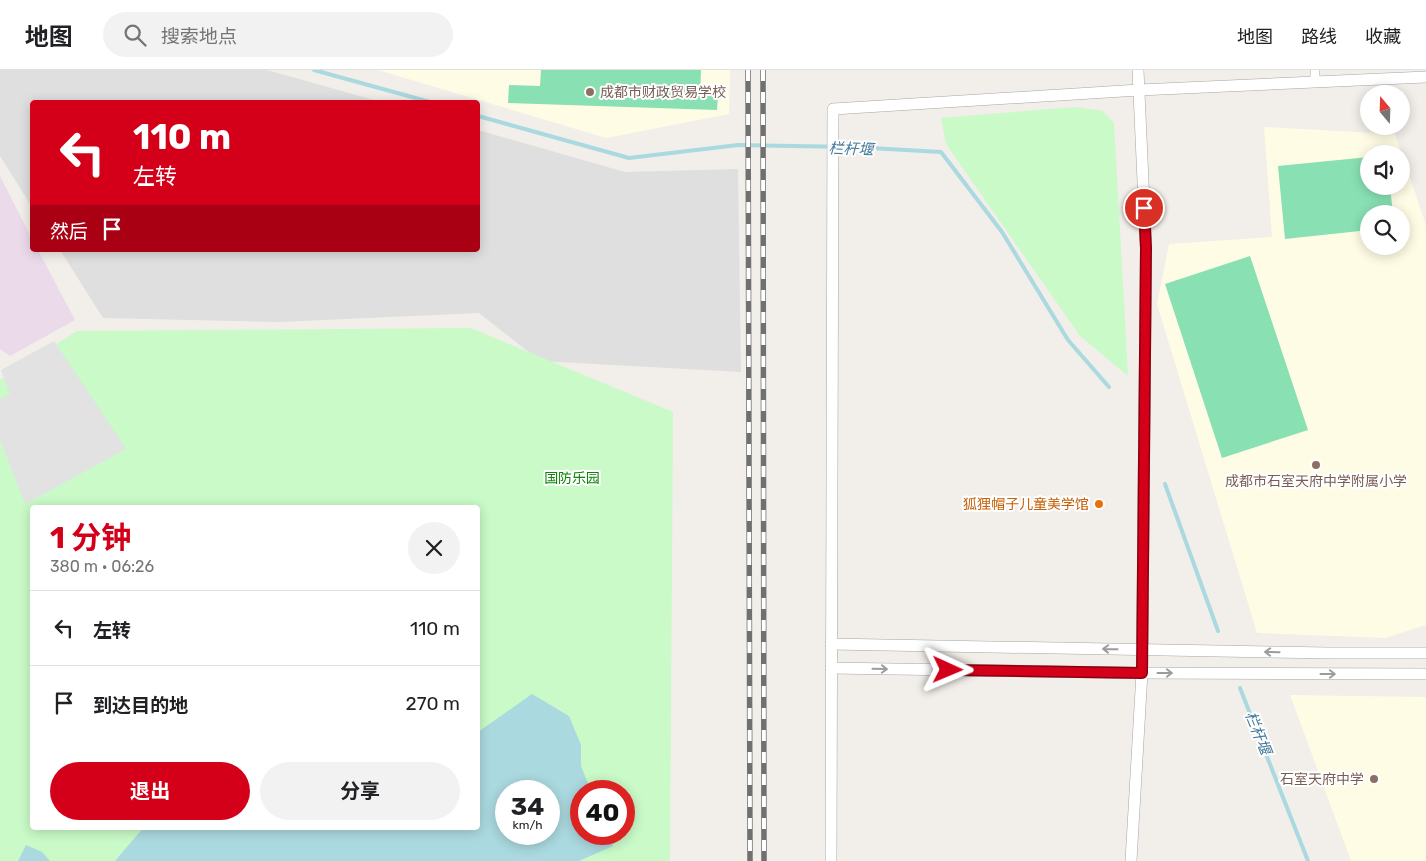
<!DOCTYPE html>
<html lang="zh">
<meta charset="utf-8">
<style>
:root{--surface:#fff;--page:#f2f2f2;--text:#202124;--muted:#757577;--line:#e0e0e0;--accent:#d40019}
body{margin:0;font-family:Rubik,"Noto Sans SC",sans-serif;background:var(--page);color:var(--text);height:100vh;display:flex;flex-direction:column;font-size:19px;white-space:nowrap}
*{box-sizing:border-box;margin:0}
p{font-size:16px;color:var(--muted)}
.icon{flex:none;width:28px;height:28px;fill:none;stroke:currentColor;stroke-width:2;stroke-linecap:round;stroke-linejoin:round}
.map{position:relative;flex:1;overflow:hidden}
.side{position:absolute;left:30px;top:435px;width:450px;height:325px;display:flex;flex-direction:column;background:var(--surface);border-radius:5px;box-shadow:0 2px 12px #0003}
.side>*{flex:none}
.top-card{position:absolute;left:30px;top:30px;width:450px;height:152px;border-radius:5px;box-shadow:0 2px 12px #0003;background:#d40019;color:#fff;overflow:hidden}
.needle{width:32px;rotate:341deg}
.controls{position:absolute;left:1360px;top:15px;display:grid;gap:10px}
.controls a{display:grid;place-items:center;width:50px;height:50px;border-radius:50%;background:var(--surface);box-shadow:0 2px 12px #0003;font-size:25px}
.speed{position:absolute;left:495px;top:710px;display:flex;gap:10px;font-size:25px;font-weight:700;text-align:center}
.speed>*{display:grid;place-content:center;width:65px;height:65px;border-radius:50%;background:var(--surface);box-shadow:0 2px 12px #0003;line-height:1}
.speed small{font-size:12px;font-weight:400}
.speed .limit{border:8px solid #d22;background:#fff;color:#111}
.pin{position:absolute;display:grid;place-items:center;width:42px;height:42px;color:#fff;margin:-21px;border:2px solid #fff;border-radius:50%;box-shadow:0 1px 5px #0007}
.me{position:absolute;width:55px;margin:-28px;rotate:91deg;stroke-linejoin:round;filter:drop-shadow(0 0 4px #0008)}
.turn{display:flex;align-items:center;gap:18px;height:105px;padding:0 20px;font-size:22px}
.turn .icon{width:65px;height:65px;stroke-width:2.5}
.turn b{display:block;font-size:35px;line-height:42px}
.then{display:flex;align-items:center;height:48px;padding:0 20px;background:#0003;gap:10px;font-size:19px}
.round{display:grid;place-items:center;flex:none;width:52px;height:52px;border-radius:26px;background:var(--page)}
.overview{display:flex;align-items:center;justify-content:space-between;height:85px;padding:0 20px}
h1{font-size:30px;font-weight:700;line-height:38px;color:var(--accent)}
.button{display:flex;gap:10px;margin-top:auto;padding:10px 20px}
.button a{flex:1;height:58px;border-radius:30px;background:var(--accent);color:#fff;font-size:20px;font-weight:700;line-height:58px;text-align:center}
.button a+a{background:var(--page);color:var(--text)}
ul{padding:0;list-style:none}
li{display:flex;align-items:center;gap:15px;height:75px;padding:0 20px;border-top:1px solid var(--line)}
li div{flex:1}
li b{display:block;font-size:19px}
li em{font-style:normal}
header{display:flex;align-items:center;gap:30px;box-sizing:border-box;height:70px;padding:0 25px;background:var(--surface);border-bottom:1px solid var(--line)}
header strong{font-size:24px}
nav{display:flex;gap:28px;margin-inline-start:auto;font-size:18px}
.search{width:350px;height:45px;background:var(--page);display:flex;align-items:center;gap:12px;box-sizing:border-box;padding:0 18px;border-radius:28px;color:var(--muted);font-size:19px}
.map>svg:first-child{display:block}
</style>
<header>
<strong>地图</strong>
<div class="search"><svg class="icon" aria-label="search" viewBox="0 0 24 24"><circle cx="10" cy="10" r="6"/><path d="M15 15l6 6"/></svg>搜索地点</div>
<nav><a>地图</a><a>路线</a><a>收藏</a></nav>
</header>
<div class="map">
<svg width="1426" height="791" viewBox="0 0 1426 791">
<rect width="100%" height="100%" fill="#f2eee9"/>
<g fill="#e0dfdf">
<path d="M 0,0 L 267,0 L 381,32 L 32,32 L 32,137 L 0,86 Z"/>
<path d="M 478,60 L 625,102 L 738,99 L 741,302 L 540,291 L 479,243 L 280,252 L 103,248 L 60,180 L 478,180 Z"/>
</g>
<path fill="#ebdbea" d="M 0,106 L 32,169 L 32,180 L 38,180 L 75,250 L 10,286 L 0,279 Z"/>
<g fill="#fffce5" fill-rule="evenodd">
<path d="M 378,0 L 730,0 L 729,44 L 606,68 Z"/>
<path d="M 1264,57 L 1395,64 L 1426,155 L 1426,555 L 1385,568 L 1257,563 L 1157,234 L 1169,174 L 1272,167 ZM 1369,84 L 1401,84 L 1401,116 L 1369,116 ZM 1369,144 L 1401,144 L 1401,176 L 1369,176 Z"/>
<path d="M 1290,625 L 1426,627 L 1426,791 L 1351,791 Z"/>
</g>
<g fill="#cafac8" fill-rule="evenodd">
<path d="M 1075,37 L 1103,41 L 1114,53 L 1128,306 L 1080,266 L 946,74 L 941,48 Z"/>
<path d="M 471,258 L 673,342 L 670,791 L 0,791 L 0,310 L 77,261 ZM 32,438 L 478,438 L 478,758 L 32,758 ZM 506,721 L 549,721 L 549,764 L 506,764 ZM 581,721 L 624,721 L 624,764 L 581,764 Z"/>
</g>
<g fill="#88e0b3">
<path d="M 541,0 L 701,0 L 700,25 L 718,26 L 717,40 L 508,33 L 509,15 L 540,16 Z"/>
<path d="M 1369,87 L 1369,116 L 1390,116 L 1393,144 L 1369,144 L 1369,160 L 1285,169 L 1278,96 Z"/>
<path d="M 1250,186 L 1308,360 L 1222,388 L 1165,214 Z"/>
</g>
<path fill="#e2e2e2" d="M 54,271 L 126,379 L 25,434 L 0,369 L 0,329 L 10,324 L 1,300 Z"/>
<g fill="#aad9df" fill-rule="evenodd">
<path d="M 532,624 L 569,646 L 581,675 L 581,696 L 591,721 L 581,721 L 581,764 L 608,764 L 613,776 L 579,791 L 115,791 L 143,758 L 478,758 L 478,662 ZM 506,721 L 549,721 L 549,764 L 506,764 Z"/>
<path d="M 26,775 L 42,782 L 50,791 L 18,791 Z"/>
</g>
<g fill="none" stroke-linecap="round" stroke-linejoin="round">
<g stroke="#aad9df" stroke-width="4">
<path d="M 314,0 L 430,32"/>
<path d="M 478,46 L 629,88 L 738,75 L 853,77 L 941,82 L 1002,162 L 1068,270 L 1109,317"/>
<path d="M 1165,414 L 1218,561"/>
<path d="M 1240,618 L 1308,791"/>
</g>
<defs>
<path id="minor" d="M 1315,0 L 1315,11"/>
<g id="tertiary">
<path d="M 831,574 L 1329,583 L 1426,583"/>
<path d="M 831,598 L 1142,603 L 1426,604"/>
<path d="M 831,791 L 833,39 L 1139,20 L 1426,7"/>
<path d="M 1131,791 L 1142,603 L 1146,178 L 1138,0"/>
</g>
</defs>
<use href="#minor" stroke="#a6a6a6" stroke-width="10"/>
<use href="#tertiary" stroke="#a6a6a6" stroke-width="12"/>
<use href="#minor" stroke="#fff" stroke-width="9"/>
<use href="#tertiary" stroke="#fff" stroke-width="11"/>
<defs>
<g id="rail">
<path d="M 748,0 L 750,791"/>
<path d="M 763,0 L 764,791"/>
</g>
</defs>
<use href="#rail" stroke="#707070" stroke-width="5.5"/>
<use href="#rail" stroke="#fff" stroke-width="4" stroke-dasharray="11" stroke-linecap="butt"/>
</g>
<defs><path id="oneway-shaft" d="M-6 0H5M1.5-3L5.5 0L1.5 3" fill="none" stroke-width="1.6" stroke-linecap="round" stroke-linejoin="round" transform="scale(1.25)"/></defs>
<g stroke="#9c9c9c">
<use href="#oneway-shaft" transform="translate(1110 579) rotate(-179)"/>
<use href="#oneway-shaft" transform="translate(1272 582) rotate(-179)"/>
<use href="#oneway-shaft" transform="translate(880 599) rotate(1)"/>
<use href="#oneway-shaft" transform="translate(1165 603)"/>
<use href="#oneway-shaft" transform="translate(1328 604)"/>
</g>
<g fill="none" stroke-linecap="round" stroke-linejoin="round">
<defs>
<path id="route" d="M 948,600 L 1142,603 L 1146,178 L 1144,138"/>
</defs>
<use href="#route" stroke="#8a0010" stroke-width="12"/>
<use href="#route" stroke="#d40019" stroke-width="9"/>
</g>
<g fill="#8d6e63" stroke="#fff" stroke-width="2">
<circle cx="590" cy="22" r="5"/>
<circle cx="1316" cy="395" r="5"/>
<circle cx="1374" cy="709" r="5"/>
</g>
<circle fill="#e8710a" stroke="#fff" stroke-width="2" cx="1099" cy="434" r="5"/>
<g text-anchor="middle" stroke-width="4" stroke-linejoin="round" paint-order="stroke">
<g font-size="14" fill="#785e54" stroke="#fff" text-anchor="start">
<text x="600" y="27">成都市财政贸易学校</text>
<text x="1316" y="416" text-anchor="middle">成都市石室天府中学附属小学</text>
<text x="1364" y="714" text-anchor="end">石室天府中学</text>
</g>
<g font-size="14" fill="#10840c" stroke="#fff">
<text x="572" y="413">国防乐园</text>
</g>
<g font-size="14" fill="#c56008" stroke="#fff" text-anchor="end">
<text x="1089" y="439">狐狸帽子儿童美学馆</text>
</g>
<g font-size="15" font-style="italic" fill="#447a9b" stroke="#fff">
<text transform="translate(851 79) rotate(2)" y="5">栏杆堰</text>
<text transform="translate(1258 663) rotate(68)" y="5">栏杆堰</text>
</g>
</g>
</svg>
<div class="controls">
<a><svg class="needle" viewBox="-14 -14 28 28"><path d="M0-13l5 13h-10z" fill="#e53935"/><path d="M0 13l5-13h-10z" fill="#757577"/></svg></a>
<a><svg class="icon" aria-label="sound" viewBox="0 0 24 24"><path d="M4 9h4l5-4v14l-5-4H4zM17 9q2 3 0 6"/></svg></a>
<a><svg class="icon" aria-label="search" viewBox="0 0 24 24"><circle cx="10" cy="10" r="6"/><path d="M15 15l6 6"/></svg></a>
</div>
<div class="speed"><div>34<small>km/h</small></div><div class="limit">40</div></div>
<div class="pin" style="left:1144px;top:138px;background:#d93025"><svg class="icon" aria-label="arrive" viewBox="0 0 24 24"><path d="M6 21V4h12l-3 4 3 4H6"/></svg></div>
<svg class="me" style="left:948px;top:600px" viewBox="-20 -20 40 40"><path d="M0-17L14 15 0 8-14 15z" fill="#d40019" stroke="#fff" stroke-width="4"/></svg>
<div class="top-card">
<div class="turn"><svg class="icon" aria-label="left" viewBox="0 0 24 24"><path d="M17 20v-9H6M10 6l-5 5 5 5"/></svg><div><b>110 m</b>左转</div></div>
<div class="then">然后<svg class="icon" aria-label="arrive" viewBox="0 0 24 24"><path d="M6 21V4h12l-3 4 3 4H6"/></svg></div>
</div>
<section class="side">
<div class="overview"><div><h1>1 分钟</h1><p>380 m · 06:26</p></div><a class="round"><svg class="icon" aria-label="close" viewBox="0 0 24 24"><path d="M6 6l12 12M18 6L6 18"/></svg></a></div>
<ul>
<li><svg class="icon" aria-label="left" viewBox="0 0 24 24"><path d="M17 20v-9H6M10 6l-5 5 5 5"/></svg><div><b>左转</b></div><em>110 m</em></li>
<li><svg class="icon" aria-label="arrive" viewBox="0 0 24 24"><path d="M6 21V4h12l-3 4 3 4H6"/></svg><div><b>到达目的地</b></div><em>270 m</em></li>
</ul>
<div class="button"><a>退出</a><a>分享</a></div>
</section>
</div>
